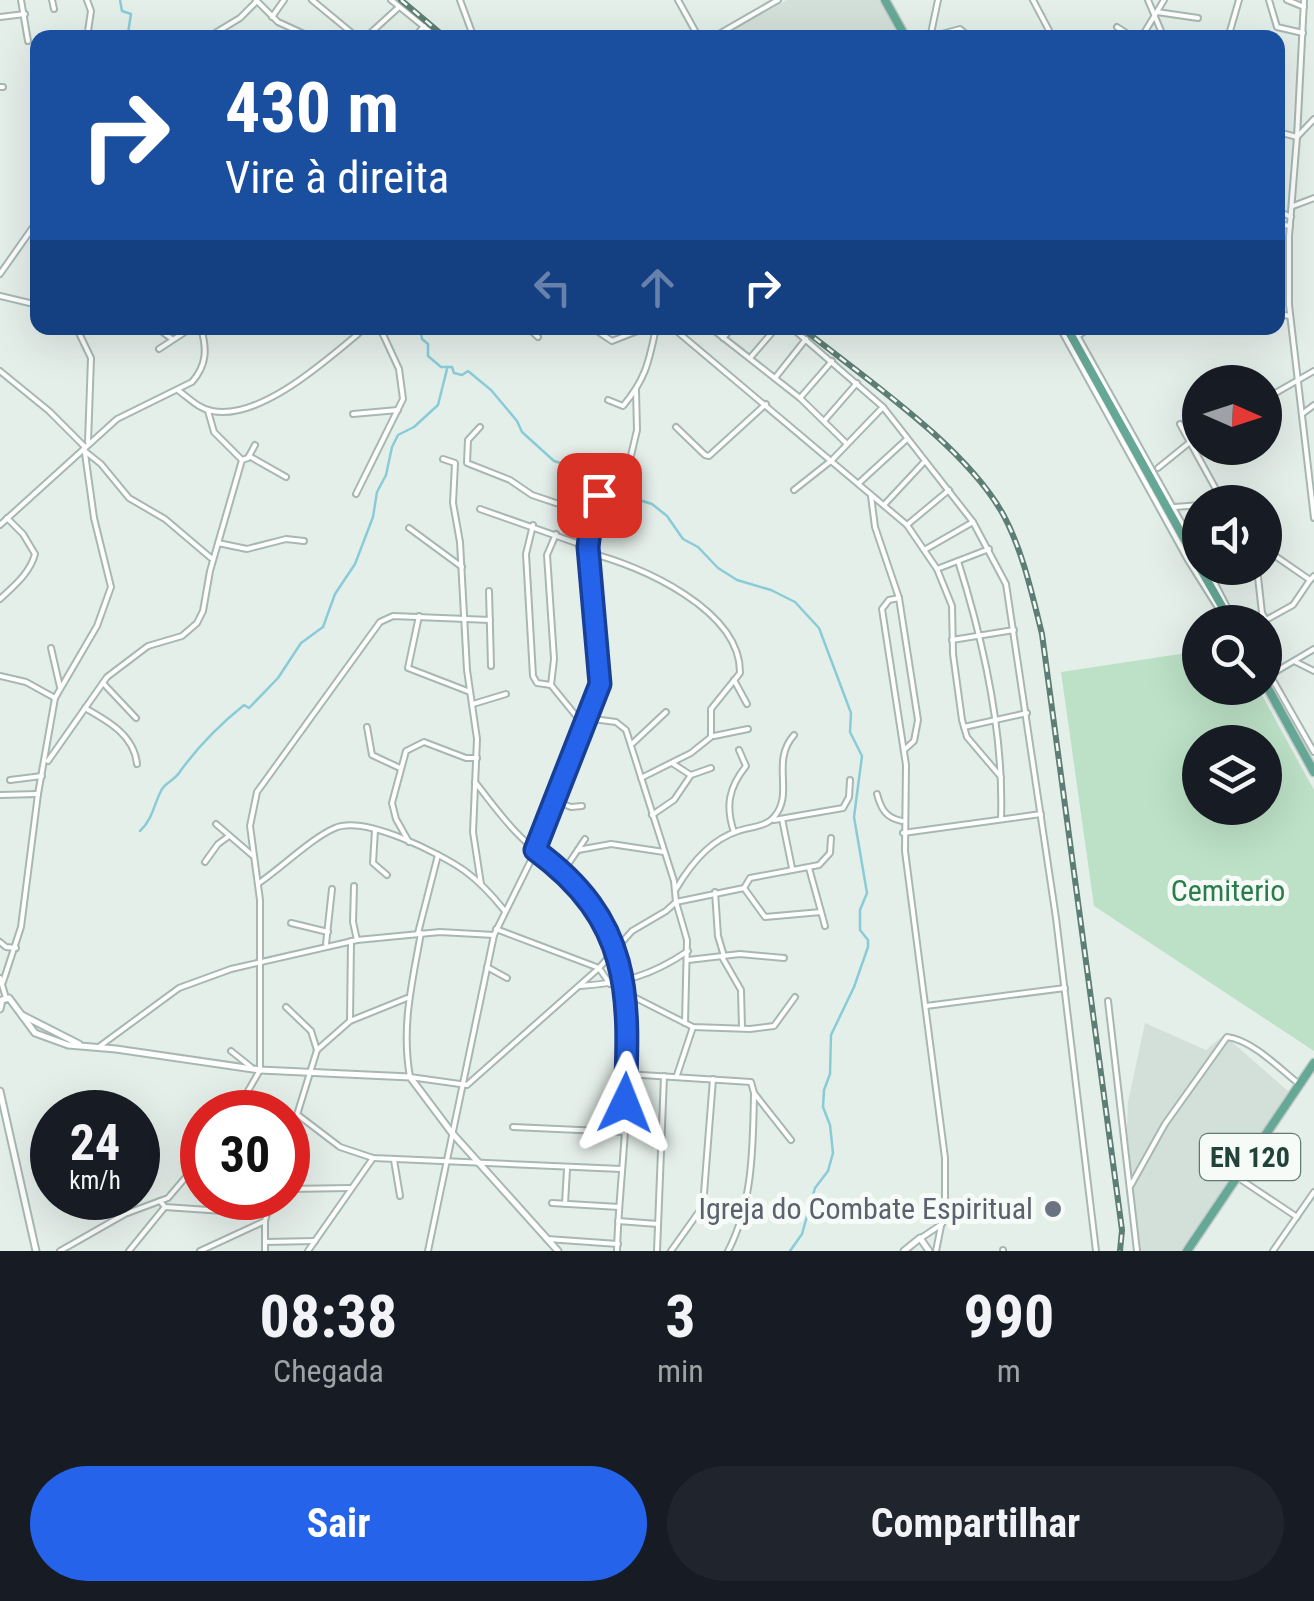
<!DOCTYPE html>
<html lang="pt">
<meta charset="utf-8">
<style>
:root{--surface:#171b24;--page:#20242c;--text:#f1f3f6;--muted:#9ea1a6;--accent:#2563eb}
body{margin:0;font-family:"Roboto Condensed",sans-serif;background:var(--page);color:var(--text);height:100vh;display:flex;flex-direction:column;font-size:38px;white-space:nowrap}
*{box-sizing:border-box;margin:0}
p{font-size:32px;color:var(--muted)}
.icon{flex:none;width:55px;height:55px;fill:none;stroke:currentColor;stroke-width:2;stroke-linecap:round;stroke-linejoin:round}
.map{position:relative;height:1251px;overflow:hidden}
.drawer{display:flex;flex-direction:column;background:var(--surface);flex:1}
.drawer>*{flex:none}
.guide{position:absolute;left:30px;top:30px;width:1255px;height:305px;border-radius:20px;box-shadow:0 10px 40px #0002;background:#1a4fa0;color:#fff;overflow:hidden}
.needle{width:65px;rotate:93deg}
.fabs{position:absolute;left:1182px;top:365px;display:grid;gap:20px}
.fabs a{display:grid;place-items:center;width:100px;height:100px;border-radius:50%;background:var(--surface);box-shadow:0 10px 40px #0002;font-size:50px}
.speed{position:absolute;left:30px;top:1090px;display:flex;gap:20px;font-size:50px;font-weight:700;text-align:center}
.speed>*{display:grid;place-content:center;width:130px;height:130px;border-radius:50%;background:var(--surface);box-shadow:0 10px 40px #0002;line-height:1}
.speed small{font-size:25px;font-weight:400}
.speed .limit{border:15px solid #d22;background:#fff;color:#111}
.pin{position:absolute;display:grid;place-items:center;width:85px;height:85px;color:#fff;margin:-42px;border-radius:20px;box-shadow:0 5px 15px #0006}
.me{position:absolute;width:110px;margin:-55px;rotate:2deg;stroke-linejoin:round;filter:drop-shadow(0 0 8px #0008)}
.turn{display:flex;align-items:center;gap:35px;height:210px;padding:0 30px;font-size:45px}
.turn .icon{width:130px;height:130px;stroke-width:2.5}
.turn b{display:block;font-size:70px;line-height:85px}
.lanes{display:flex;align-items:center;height:95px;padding:0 30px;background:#0003;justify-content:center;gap:50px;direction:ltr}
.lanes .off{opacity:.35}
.eta{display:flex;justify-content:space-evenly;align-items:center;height:170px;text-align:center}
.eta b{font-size:60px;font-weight:700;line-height:70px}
.cta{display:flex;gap:20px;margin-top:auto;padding:20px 30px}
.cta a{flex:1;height:115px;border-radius:60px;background:var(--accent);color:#fff;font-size:40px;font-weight:700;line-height:115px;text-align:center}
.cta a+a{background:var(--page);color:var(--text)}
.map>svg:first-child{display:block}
</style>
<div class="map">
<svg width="1314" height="1251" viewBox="0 0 1314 1251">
<rect width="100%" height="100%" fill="#e5efea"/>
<g fill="#d3dfd9">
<path d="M 787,0 L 879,0 L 900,37 L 719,37 Z"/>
<path d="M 1145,1023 L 1206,1050 L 1224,1035 L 1289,1092 L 1181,1251 L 1140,1251 L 1127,1129 L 1128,1102 Z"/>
</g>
<path fill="#bce1c6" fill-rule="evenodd" d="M 1200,651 L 1200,688 L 1258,688 L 1314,790 L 1314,1051 L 1094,906 L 1061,672 ZM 1200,742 L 1265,742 L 1265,808 L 1200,808 Z"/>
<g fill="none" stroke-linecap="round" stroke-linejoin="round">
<g stroke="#89ccd7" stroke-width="2.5">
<path d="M 120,0 L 122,11 L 131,14 L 128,33 L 136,38"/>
<path d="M 420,328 L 422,339 L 428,344 L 428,356 L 441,367 L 452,367 L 454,373 L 462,375 L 468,371 L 491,390 L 517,421 L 522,432 L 554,461 L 580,469 L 592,483 L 614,492 L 652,504 L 667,516 L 683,539 L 698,547 L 718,568 L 737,580 L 771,590 L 795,602 L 819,628 L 851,713 L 850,732 L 862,756 L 854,817 L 867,893 L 860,910 L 860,930 L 868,940 L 868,947 L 854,987 L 831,1035 L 830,1074 L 824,1090 L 823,1107 L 830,1125 L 833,1153 L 828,1171 L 815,1188 L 802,1234 L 790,1251"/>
<path d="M 140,831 C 153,819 154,803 162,789 C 166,783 174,780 179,773 C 198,746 218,726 244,705 L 249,708 L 278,678 L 301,643 L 323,627 L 335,594 L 355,564 L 373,517 L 377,492 L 386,475 L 392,447 L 398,435 L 414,427 L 438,405 L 447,369"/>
</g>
<defs>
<g id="minor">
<path d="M 21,0 L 28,41"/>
<path d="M 52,0 L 54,9"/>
<path d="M 87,0 L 91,11 L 87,38"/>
<path d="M 256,0 L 278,22 L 313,38"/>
<path d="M 312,0 L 358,38"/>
<path d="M 391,0 L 438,38"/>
<path d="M 460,0 L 474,38"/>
<path d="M 678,0 L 699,38"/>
<path d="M 1033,0 L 1053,38"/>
<path d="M 1148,0 L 1164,38"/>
<path d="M 1269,0 L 1277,27 L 1303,33"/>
<path d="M 1287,0 L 1304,7"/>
<path d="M 1157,12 L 1198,18"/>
<path d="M 0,17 L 25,14"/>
<path d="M 272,17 L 284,0"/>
<path d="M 1117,27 L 1134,38"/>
<path d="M 930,37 L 960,29 L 971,38"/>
<path d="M 207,38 L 240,18 L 257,1"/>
<path d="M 365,38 L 399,7"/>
<path d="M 414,38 L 424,26"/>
<path d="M 712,38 L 778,0"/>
<path d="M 930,38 L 938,0"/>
<path d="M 1141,38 L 1164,0"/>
<path d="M 1228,38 L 1239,0"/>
<path d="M 0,87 L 3,87"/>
<path d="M 1314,119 L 1297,137 L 1289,236 L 1289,305 L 1314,518"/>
<path d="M 1278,132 L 1297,137 L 1304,0"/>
<path d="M 1293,206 L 1314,198"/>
<path d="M 1278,211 L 1291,217"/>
<path d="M 1278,224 L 1290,226"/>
<path d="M 0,274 L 38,220"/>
<path d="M 0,296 L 38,305"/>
<path d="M 1278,314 L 1290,316"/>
<path d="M 157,328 L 172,339"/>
<path d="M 528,328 L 538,337"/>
<path d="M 673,328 L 907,525 L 937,569 L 952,606 L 953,654 L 962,720 L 967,737 L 1001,777"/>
<path d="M 711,328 L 800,398 L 847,444"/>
<path d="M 792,328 L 883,407 L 973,522 L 1006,584 L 1056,918 L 1096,1251"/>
<path d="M 1060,328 L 1188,560 L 1227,622"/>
<path d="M 1073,328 L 1200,556"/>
<path d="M 594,329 L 612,341 L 645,328"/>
<path d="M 78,331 L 91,358 L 88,442"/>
<path d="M 1078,336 L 1089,328"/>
<path d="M 723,338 L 732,328"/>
<path d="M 159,349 L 191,328"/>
<path d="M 750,358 L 776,328"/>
<path d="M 0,371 L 49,411 L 84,446 L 94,518 L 111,587 L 97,626 L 55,698 L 38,794 L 21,927 L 3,982"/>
<path d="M 775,378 L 806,339"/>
<path d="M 179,391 C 189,398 199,409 212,411 C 261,421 330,357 365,328"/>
<path d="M 800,398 L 832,361"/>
<path d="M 1265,399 L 1314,371"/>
<path d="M 608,400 L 623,406 C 646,379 649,361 656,328"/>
<path d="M 208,411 L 214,432 L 242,460 L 248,458 L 255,445"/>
<path d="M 353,414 L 398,410"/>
<path d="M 1302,414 L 1314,405"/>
<path d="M 824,421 L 857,383"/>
<path d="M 1180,424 L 1223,502"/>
<path d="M 480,427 L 468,440 L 467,463 L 510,480 L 532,495 L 592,515"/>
<path d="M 676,427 L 705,455 L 709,456 L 766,404"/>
<path d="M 86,452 L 101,464 L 129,498 L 165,519 L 211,558"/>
<path d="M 249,456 L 286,477"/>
<path d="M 443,459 L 455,463 L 453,503 L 460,542 L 467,670 L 477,739 L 473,832 L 481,884"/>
<path d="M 1158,468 L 1200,434"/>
<path d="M 625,481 L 637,430 L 636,390"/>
<path d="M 859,483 L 907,439"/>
<path d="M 794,490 L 832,460 L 883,407"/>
<path d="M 356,494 L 403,399 L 399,369 L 380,328"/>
<path d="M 871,496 L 875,527 L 899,598 L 918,720 L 914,741 L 904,750"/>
<path d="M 884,505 L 925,461"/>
<path d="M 1175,507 L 1200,505"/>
<path d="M 480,509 L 588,547"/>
<path d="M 0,525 L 117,419 L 192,382 C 207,365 207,349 201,328"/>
<path d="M 533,525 L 526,554 L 533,676 L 537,683 L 551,685"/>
<path d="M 907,525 L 949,490"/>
<path d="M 409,528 L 462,567"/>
<path d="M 556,534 L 547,555 L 554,659 L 551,685 L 577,717 L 616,722 L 626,730 L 674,881 L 676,902 L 687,940 L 685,1023"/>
<path d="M 218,543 L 247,549 L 286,539 L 304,541"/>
<path d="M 926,549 L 973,522"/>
<path d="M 1265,549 L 1310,580 L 1314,576"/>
<path d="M 589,553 C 640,565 741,610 740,673 L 711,709 L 711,737 L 691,753 L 641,778"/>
<path d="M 958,561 C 984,643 1004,732 1001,819"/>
<path d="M 1207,568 L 1230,613"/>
<path d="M 1257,568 L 1262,613 L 1266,620 L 1293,605 L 1310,580"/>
<path d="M 937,569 L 989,549"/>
<path d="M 489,591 L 491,666"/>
<path d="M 899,598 L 889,600 L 882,609 L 906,765 L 905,851 L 945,1158 L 945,1206 L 936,1251"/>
<path d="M 0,599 C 14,586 30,573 35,554 L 23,534 L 7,518"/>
<path d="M 419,616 L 408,668 L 470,692"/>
<path d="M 952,640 L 1014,630"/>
<path d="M 51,648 L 60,687"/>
<path d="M 1296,662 L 1314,671"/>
<path d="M 1265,666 L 1270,675 L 1314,649"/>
<path d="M 1270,675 L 1314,752"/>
<path d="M 0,676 L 26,682 L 55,698"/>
<path d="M 734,680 L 747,704"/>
<path d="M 103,683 L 136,718"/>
<path d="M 473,704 L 506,694"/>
<path d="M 85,708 C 108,721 134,735 137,764"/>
<path d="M 367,727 L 372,755 L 400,768"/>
<path d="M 964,727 L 1027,713"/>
<path d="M 714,736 L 748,729"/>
<path d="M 633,743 L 666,712"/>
<path d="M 48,761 L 107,677 L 148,646 L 182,636 L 197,623 L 203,611 L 210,571 L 242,460"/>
<path d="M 672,763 L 689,774"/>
<path d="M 10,780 L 42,776"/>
<path d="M 475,782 C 491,802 506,824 525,841 C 551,867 580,884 600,917 C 649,996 619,1158 617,1251"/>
<path d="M 877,794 C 881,809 886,818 902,821"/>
<path d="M 0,795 L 38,794"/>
<path d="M 555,801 L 571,807 L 582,806"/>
<path d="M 652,815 L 674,800 L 691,775 L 711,768"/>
<path d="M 782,819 L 792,868"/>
<path d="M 774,820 L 843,808 L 849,797 L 850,780"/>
<path d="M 216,824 L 252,855"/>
<path d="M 375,830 L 373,863 L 387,875"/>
<path d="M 734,832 C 725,806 729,787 746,766 L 739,750"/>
<path d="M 903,833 L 1041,814"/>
<path d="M 409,842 L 396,819 L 392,803 L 406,751 L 424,742 L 466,758 L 477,758"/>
<path d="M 578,850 L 611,844 L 664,852"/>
<path d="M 205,862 L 218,844 L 229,836"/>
<path d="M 809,868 L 825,926"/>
<path d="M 563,872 L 585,839"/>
<path d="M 259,883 C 281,868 313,837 335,828 C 365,815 441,854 465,871 C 480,882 492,895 504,910"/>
<path d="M 354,886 L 353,922 L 357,940"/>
<path d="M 744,888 L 765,917 L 821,912"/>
<path d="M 676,889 C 690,865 710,840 738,831 C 749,827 766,827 774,817 C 795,793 770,762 794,735"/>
<path d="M 715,892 L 718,936 L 724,956"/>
<path d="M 291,923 L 328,932"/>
<path d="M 496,929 L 599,968 L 610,984"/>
<path d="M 418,933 L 438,855"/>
<path d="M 421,933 C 412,983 401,1027 410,1077 L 467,1085 L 599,968 L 632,931 L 666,911 L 676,902 L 744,888 L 750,878 L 819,865 L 830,853 L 831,838"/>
<path d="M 0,942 L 6,947 L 16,948"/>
<path d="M 326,944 L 332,889"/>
<path d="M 722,957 L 741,990 L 742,1027"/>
<path d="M 688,960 L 740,954 L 784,958"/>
<path d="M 487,967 L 507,978"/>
<path d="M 0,978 L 6,998"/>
<path d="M 580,986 C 624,983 651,976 688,951"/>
<path d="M 628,994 L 693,1027 L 750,1029 L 774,1026 L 795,997"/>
<path d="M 1108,1001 L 1137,1251"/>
<path d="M 926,1006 L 1065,988"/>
<path d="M 286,1007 L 311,1031 L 317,1050"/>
<path d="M 350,1021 L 351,941"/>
<path d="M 100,1046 L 179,988 L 231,969 L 357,940 L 440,932 L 494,935"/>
<path d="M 231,1051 L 251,1067"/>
<path d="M 626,1074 L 751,1082 L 754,1093 L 791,1140"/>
<path d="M 677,1075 L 693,1027"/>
<path d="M 236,1112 L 260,1070 L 260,900 L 250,826 L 257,792 L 380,622 L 393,616 L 490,620"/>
<path d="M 298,1115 L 340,1147 L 373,1158 L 621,1169"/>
<path d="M 513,1127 L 623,1132"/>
<path d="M 288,1144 L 317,1050 L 350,1021 L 407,998"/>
<path d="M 394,1160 L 400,1196"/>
<path d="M 1237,1177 L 1297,1217"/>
<path d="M 1131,1185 L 1165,1124 L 1227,1037 C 1252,1040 1279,1068 1299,1084"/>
<path d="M 288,1189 L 350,1188"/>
<path d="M 160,1201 L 165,1207 L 267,1214"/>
<path d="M 552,1203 L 619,1207"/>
<path d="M 565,1204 L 567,1169"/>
<path d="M 703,1206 L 741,1219"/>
<path d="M 618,1221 L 658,1224"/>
<path d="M 921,1238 L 942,1224"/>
<path d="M 547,1239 L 618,1244"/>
<path d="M 265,1242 L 315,1241"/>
<path d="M 60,1251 L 125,1214 L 168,1198 L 202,1158"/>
<path d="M 129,1251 L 164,1208"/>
<path d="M 200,1251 L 265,1221"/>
<path d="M 265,1251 L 265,1221 L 271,1198"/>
<path d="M 308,1251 L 373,1158"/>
<path d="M 428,1251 L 494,935 L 541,840 L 600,684 L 588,547 L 592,515 L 599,495"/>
<path d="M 657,1251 L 664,1076"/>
<path d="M 671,1251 L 703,1206 L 713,1079"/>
<path d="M 728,1251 C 753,1203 753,1146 754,1093"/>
<path d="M 1003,1251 L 1003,1250"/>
<path d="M 1273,1251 L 1314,1192"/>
</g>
<g id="tertiary">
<path d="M 0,1009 L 2,1000 L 9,998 L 35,1033 L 68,1045 L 116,1049 L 260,1070 L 410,1077 L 452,1133 L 558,1251"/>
<path d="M 22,1015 L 79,1044"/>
<path d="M 0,1091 L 36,1251"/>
<path d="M 904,1251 L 920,1238 L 929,1251"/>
</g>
<g id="primary">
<path d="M 885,0 L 906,38"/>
<path d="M 1067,328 L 1200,567"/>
<path d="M 1200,568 L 1231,622"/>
<path d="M 1265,683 L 1314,772"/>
<path d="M 1187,1251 L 1314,1063"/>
</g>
</defs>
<use href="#minor" stroke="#a7b8b2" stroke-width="8"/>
<use href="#tertiary" stroke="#a7b8b2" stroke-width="9"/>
<use href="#primary" stroke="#c1cac8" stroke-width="11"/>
<use href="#minor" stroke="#fff" stroke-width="4"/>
<use href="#tertiary" stroke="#fff" stroke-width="5"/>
<use href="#primary" stroke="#66a896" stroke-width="8"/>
<defs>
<g id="rail">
<path d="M 401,0 L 446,38"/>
<path d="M 802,328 C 864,378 966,446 1004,516 C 1023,552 1032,594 1042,634 L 1122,1230 L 1120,1251"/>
</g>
</defs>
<use href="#rail" stroke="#5d7e75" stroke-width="6"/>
<use href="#rail" stroke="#f6fbf8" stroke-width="2.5" stroke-dasharray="8" stroke-linecap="butt"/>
</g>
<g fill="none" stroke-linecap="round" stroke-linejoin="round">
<defs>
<path id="route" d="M 599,495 L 592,515 L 588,547 L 600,684 L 535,850 C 632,921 630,993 625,1103"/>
</defs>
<use href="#route" stroke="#184099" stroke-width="25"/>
<use href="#route" stroke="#2563eb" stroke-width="18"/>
</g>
<circle fill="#6b7280" stroke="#f6fbf8" stroke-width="4" cx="1053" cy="1209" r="10"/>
<g text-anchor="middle" stroke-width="10" stroke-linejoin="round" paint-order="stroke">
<rect fill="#f6fbf8" stroke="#627a73" stroke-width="2.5" x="1200" y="1134" width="100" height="46" rx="8"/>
<g font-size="28" font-weight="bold" fill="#22433a">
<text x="1250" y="1167">EN 120</text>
</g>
<g font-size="30" fill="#297d49" stroke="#f6fbf8">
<text x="1228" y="901">Cemiterio</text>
</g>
<g font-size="30" fill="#5b616d" stroke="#f6fbf8" text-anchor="end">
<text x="1033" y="1219">Igreja do Combate Espiritual</text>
</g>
</g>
</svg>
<div class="fabs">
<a><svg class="needle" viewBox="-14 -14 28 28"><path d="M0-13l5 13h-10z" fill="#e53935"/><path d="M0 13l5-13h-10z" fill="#9ea1a6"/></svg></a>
<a><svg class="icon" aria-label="sound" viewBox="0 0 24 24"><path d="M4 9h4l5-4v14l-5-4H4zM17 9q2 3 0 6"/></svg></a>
<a><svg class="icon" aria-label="search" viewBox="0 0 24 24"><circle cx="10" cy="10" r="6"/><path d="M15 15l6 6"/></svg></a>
<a><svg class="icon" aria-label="layers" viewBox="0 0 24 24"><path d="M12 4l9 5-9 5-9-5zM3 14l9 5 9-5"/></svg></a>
</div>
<div class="speed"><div>24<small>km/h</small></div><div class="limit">30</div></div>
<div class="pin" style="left:599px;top:495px;background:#d93025"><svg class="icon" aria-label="arrive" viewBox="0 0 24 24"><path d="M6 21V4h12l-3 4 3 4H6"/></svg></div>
<svg class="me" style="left:625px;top:1103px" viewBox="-20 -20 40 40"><path d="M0-17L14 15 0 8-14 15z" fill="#2563eb" stroke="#fff" stroke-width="4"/></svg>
<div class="guide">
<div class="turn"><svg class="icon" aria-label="right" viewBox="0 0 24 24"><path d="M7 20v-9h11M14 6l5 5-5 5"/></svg><div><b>430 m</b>Vire à direita</div></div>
<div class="lanes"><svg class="icon off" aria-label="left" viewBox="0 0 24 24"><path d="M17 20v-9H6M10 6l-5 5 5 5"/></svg><svg class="icon off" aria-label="ahead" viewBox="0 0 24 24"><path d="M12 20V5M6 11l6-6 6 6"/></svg><svg class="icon" aria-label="right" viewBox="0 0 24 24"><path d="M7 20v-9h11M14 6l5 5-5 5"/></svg></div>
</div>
</div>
<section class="drawer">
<div class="eta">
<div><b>08:38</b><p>Chegada</p></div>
<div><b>3</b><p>min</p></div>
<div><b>990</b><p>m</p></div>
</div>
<div class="cta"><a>Sair</a><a>Compartilhar</a></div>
</section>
